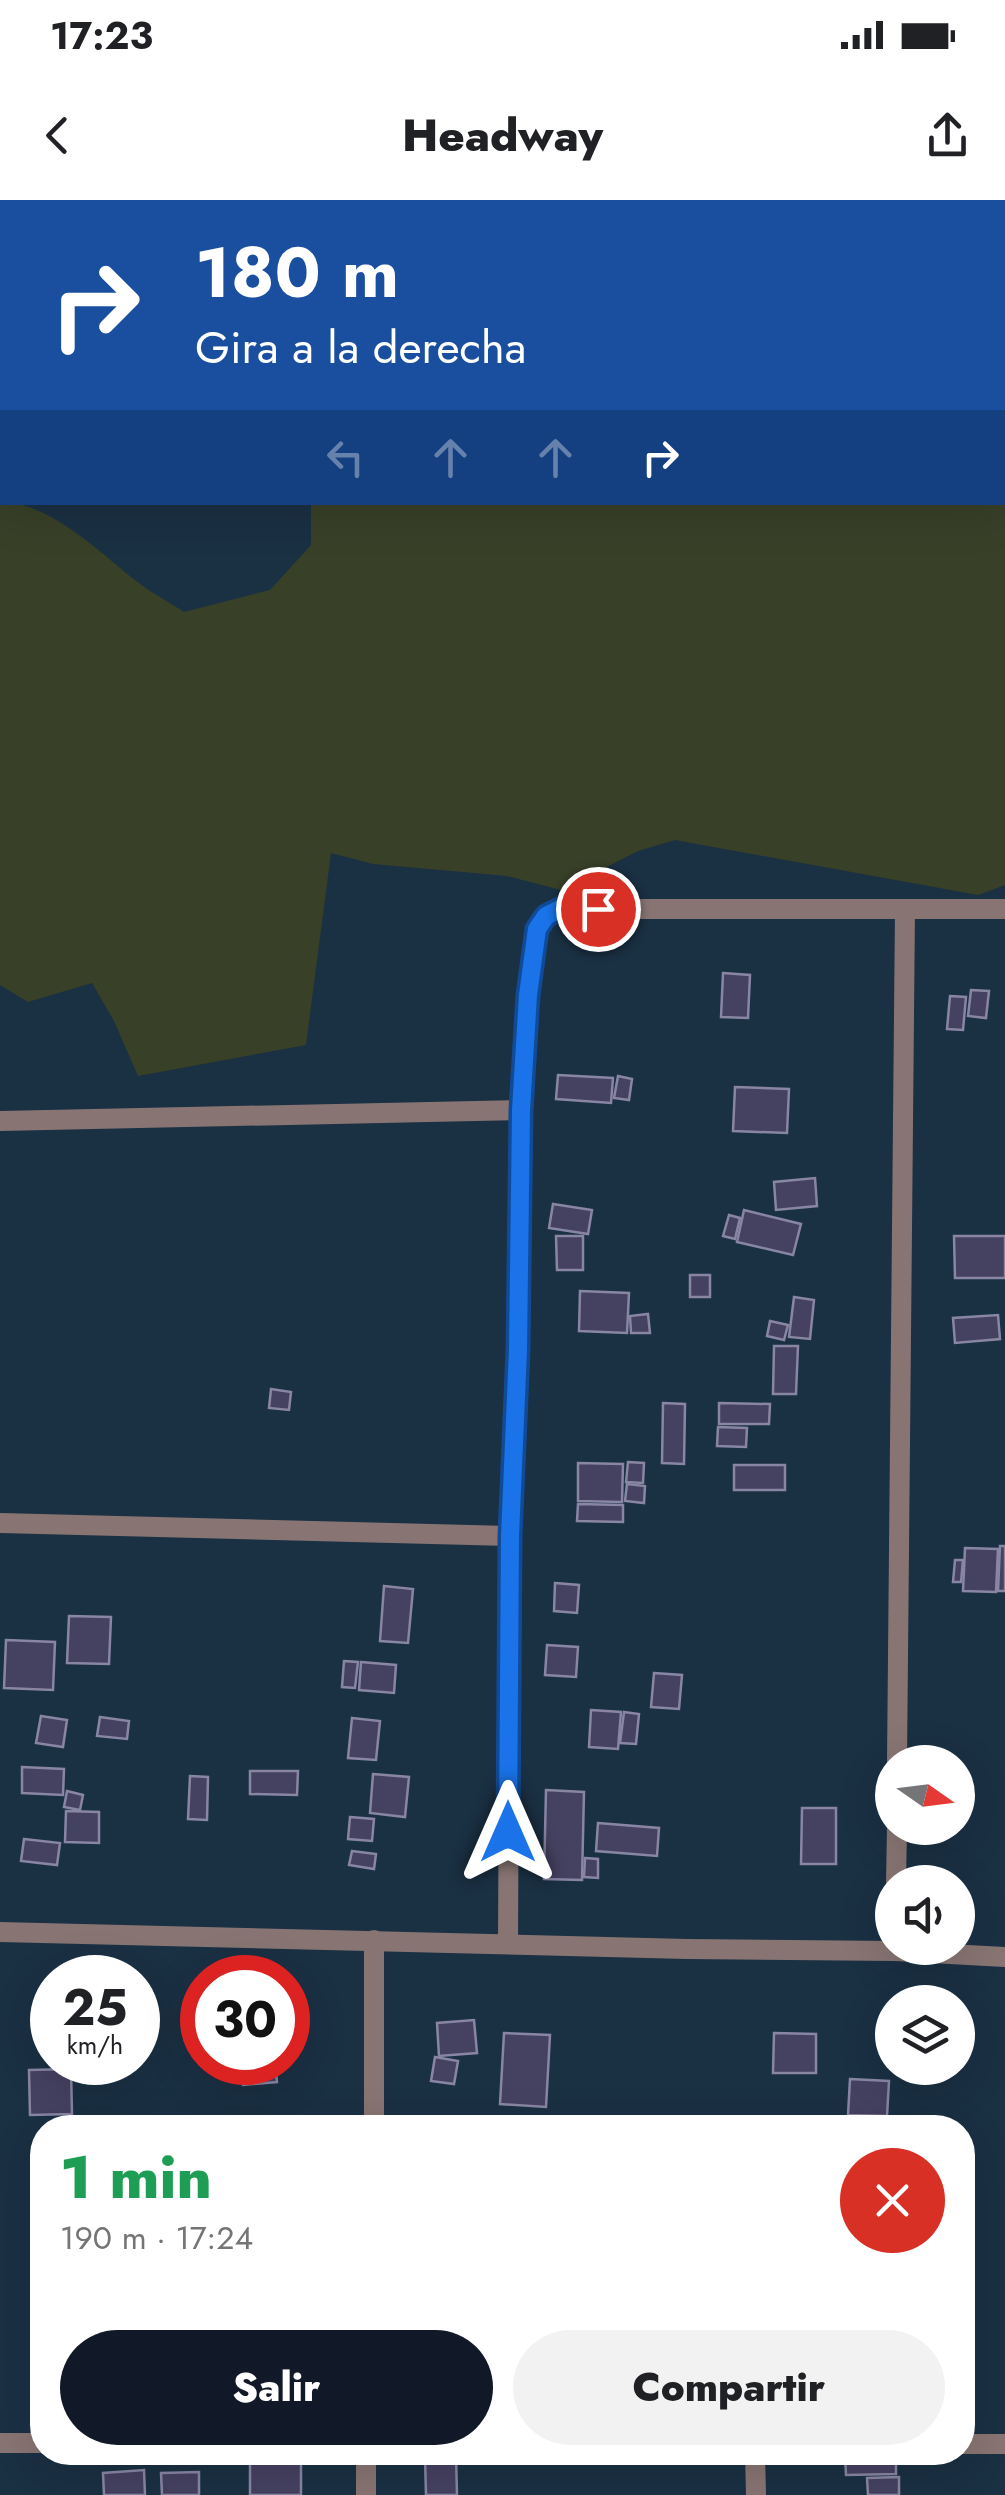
<!DOCTYPE html>
<html lang="es">
<meta charset="utf-8">
<style>
:root{--surface:#fff;--page:#f2f2f2;--text:#202124;--muted:#757577;--accent:#111827}
body{margin:0;font-family:Jost,sans-serif;background:var(--page);color:var(--text);height:100vh;display:flex;flex-direction:column;font-size:38px;white-space:nowrap}
*{box-sizing:border-box;margin:0}
p{font-size:32px;color:var(--muted)}
.icon{flex:none;width:55px;height:55px;fill:none;stroke:currentColor;stroke-width:2;stroke-linecap:round;stroke-linejoin:round}
.map{position:relative;flex:1;overflow:hidden}
.side{position:absolute;left:30px;top:1915px;width:945px;height:350px;display:flex;flex-direction:column;background:var(--surface);border-radius:40px;box-shadow:0 10px 40px #0002}
.side>*{flex:none}
.top-card{position:absolute;left:0px;top:0px;width:1005px;height:305px;box-shadow:0 10px 40px #0002;background:#1a4fa0;color:#fff;overflow:hidden}
.needle{width:65px;rotate:104deg}
.tools{position:absolute;left:875px;top:1545px;display:grid;gap:20px}
.tools a{display:grid;place-items:center;width:100px;height:100px;border-radius:50%;background:var(--surface);box-shadow:0 10px 40px #0002;font-size:50px}
.speed{position:absolute;left:30px;top:1755px;display:flex;gap:20px;font-size:50px;font-weight:700;text-align:center}
.speed>*{display:grid;place-content:center;width:130px;height:130px;border-radius:50%;background:var(--surface);box-shadow:0 10px 40px #0002;line-height:1}
.speed small{font-size:25px;font-weight:400}
.speed .limit{border:15px solid #d22;background:#fff;color:#111}
.pin{position:absolute;display:grid;place-items:center;width:85px;height:85px;color:#fff;margin:-42px;border:5px solid #fff;border-radius:50%;box-shadow:0 2px 10px #0007}
.me{position:absolute;width:110px;margin:-55px;rotate:0deg;stroke-linejoin:round;filter:drop-shadow(0 0 8px #0008)}
.turn{display:flex;align-items:center;gap:35px;height:210px;padding:0 30px;font-size:45px}
.turn .icon{width:130px;height:130px;stroke-width:2.5}
.turn b{display:block;font-size:70px;line-height:85px}
.lanes{display:flex;align-items:center;height:95px;padding:0 30px;background:#0003;justify-content:center;gap:50px;direction:ltr}
.lanes .off{opacity:.35}
.round{display:grid;place-items:center;flex:none;width:105px;height:105px;border-radius:52px;background:var(--page)}
.head{display:flex;align-items:center;justify-content:space-between;height:170px;padding:0 30px}
h1{font-size:60px;font-weight:800;line-height:75px;color:#1e9e55}
.action{display:flex;gap:20px;margin-top:auto;padding:20px 30px}
.action a{flex:1;height:115px;border-radius:60px;background:var(--accent);color:#fff;font-size:40px;font-weight:800;line-height:115px;text-align:center}
.action a+a{background:var(--page);color:var(--text)}
.status{display:flex;justify-content:space-between;align-items:center;height:70px;padding:0 50px;background:var(--surface);direction:ltr}
.status svg{height:28px;fill:currentColor}
header{display:flex;justify-content:space-between;align-items:center;height:130px;padding:0 30px;background:var(--surface);font-size:45px;font-weight:800}
.map>svg:first-child{display:block}
</style>
<div class="status"><b>17:23</b><svg viewBox="0 0 49 12"><path d="M0 12V9h3v3zM5 12V6h3v6zM10 12V3h3v9zM15 12V0h3v12zM26 1h20v11H26zM47 4h2v5h-2z"/></svg></div>
<header><svg class="icon" aria-label="back" viewBox="0 0 24 24"><path d="M15 5l-7 7 7 7"/></svg>Headway<svg class="icon" aria-label="share" viewBox="0 0 24 24"><path d="M12 15V3M7 8l5-5 5 5M5 13v7h14v-7"/></svg></header>
<div class="map">
<svg width="1005" height="2295" viewBox="0 0 1005 2295">
<rect width="100%" height="100%" fill="#1a3043"/>
<g fill="#394028">
<path d="M 0,0 L 80,2 L 2,2 L 2,183 Z"/>
<path d="M 1002,68 L 1005,68 L 1005,685 L 978,695 L 675,640 L 638,651 L 561,690 L 507,676 L 373,664 L 331,653 L 306,845 L 138,876 L 114,821 L 92,783 L 28,802 L 0,785 L 0,287 L 2,302 C 47,302 98,350 131,377 C 147,390 167,401 184,412 L 270,390 L 311,345 L 311,303 L 1002,302 Z"/>
</g>
<g fill="#454161" stroke="#8886a3" stroke-width="2.5">
<path d="M 723,773 L 750,775 L 748,818 L 721,817 Z"/>
<path d="M 971,790 L 989,791 L 986,818 L 968,816 Z"/>
<path d="M 950,796 L 966,797 L 963,830 L 947,829 Z"/>
<path d="M 558,875 L 613,878 L 611,903 L 556,899 Z"/>
<path d="M 618,876 L 632,879 L 629,900 L 614,898 Z"/>
<path d="M 735,887 L 789,889 L 787,933 L 733,931 Z"/>
<path d="M 815,978 L 817,1006 L 776,1010 L 774,982 Z"/>
<path d="M 553,1004 L 592,1010 L 588,1034 L 549,1028 Z"/>
<path d="M 744,1010 L 801,1024 L 793,1055 L 737,1042 Z"/>
<path d="M 729,1015 L 740,1018 L 735,1039 L 723,1036 Z"/>
<path d="M 556,1036 L 583,1036 L 583,1070 L 557,1070 Z"/>
<path d="M 954,1036 L 1005,1036 L 1005,1078 L 955,1078 Z"/>
<rect x="690" y="1075" width="20" height="22"/>
<path d="M 580,1091 L 629,1093 L 627,1133 L 579,1131 Z"/>
<path d="M 794,1097 L 814,1100 L 810,1139 L 789,1137 Z"/>
<path d="M 648,1114 L 650,1133 L 631,1133 L 630,1116 Z"/>
<path d="M 998,1115 L 1000,1139 L 955,1143 L 953,1118 Z"/>
<path d="M 770,1121 L 788,1125 L 784,1140 L 767,1136 Z"/>
<path d="M 774,1146 L 798,1146 L 796,1194 L 773,1194 Z"/>
<path d="M 271,1189 L 291,1192 L 289,1210 L 269,1208 Z"/>
<path d="M 663,1203 L 685,1204 L 684,1264 L 662,1263 Z"/>
<path d="M 719,1203 L 770,1204 L 769,1224 L 719,1224 Z"/>
<path d="M 718,1227 L 747,1228 L 746,1247 L 717,1246 Z"/>
<path d="M 628,1262 L 644,1263 L 643,1283 L 626,1282 Z"/>
<path d="M 578,1263 L 623,1264 L 622,1302 L 578,1301 Z"/>
<rect x="734" y="1265" width="51" height="25"/>
<path d="M 627,1284 L 645,1286 L 644,1303 L 625,1301 Z"/>
<path d="M 578,1304 L 623,1305 L 623,1322 L 577,1321 Z"/>
<path d="M 1000,1346 L 1005,1346 L 1005,1391 L 998,1391 Z"/>
<path d="M 965,1348 L 998,1349 L 996,1392 L 963,1391 Z"/>
<path d="M 955,1360 L 963,1360 L 961,1382 L 953,1382 Z"/>
<path d="M 555,1383 L 579,1385 L 577,1413 L 554,1411 Z"/>
<path d="M 384,1386 L 413,1389 L 408,1443 L 380,1441 Z"/>
<path d="M 69,1416 L 111,1417 L 109,1464 L 67,1463 Z"/>
<path d="M 6,1440 L 55,1442 L 53,1490 L 4,1488 Z"/>
<path d="M 547,1445 L 578,1447 L 576,1477 L 545,1475 Z"/>
<path d="M 344,1461 L 358,1462 L 355,1488 L 342,1487 Z"/>
<path d="M 361,1462 L 396,1465 L 394,1493 L 359,1490 Z"/>
<path d="M 654,1473 L 682,1475 L 679,1509 L 651,1507 Z"/>
<path d="M 591,1510 L 621,1512 L 618,1549 L 589,1547 Z"/>
<path d="M 624,1512 L 639,1514 L 636,1544 L 620,1543 Z"/>
<path d="M 41,1516 L 67,1520 L 63,1547 L 36,1543 Z"/>
<path d="M 100,1517 L 129,1521 L 127,1539 L 97,1536 Z"/>
<path d="M 352,1518 L 380,1521 L 376,1560 L 348,1558 Z"/>
<path d="M 22,1567 L 64,1569 L 63,1595 L 22,1593 Z"/>
<path d="M 250,1571 L 298,1571 L 297,1595 L 250,1594 Z"/>
<path d="M 373,1574 L 409,1577 L 405,1617 L 370,1613 Z"/>
<path d="M 190,1576 L 208,1577 L 207,1620 L 188,1619 Z"/>
<path d="M 546,1590 L 584,1592 L 582,1680 L 544,1679 Z"/>
<path d="M 67,1591 L 83,1595 L 80,1610 L 64,1607 Z"/>
<path d="M 802,1608 L 836,1608 L 836,1664 L 801,1664 Z"/>
<path d="M 66,1611 L 99,1612 L 99,1643 L 65,1642 Z"/>
<path d="M 350,1617 L 374,1619 L 372,1641 L 348,1639 Z"/>
<path d="M 598,1623 L 659,1628 L 657,1656 L 596,1651 Z"/>
<path d="M 24,1639 L 60,1643 L 57,1665 L 21,1661 Z"/>
<path d="M 352,1651 L 376,1654 L 374,1669 L 349,1665 Z"/>
<path d="M 585,1658 L 598,1659 L 598,1678 L 584,1677 Z"/>
<path d="M 474,1820 L 477,1853 L 439,1856 L 437,1823 Z"/>
<path d="M 504,1833 L 550,1835 L 546,1907 L 500,1904 Z"/>
<path d="M 774,1833 L 816,1834 L 816,1873 L 773,1873 Z"/>
<path d="M 435,1857 L 458,1861 L 454,1884 L 431,1881 Z"/>
<path d="M 73,1862 L 109,1862 L 109,1868 L 73,1870 Z"/>
<path d="M 275,1865 L 277,1882 L 243,1885 L 241,1868 Z"/>
<path d="M 71,1869 L 72,1914 L 30,1915 L 29,1870 Z"/>
<path d="M 850,1879 L 889,1881 L 887,1916 L 848,1915 Z"/>
<path d="M 962,1972 L 971,1972 L 969,2001 L 962,2001 Z"/>
<path d="M 896,2254 L 896,2274 L 846,2275 L 845,2255 Z"/>
<path d="M 456,2255 L 457,2295 L 426,2295 L 425,2256 Z"/>
<rect x="250" y="2258" width="51" height="37"/>
<path d="M 144,2270 L 145,2295 L 104,2295 L 103,2273 Z"/>
<path d="M 199,2272 L 199,2295 L 162,2295 L 161,2273 Z"/>
<path d="M 899,2277 L 899,2295 L 868,2295 L 867,2278 Z"/>
</g>
<g fill="none" stroke-linecap="round" stroke-linejoin="round">
<g stroke="#887573" stroke-width="20">
<path d="M 0,921 L 521,910"/>
<path d="M 0,1323 L 510,1336"/>
<path d="M 897,1562 L 905,709"/>
<path d="M 896,1682 L 897,1628"/>
<path d="M 0,1732 L 687,1749 L 895,1751 L 1005,1757"/>
<path d="M 508,1743 L 510,1336 L 518,1150 L 521,910 L 529,795 L 537,729 L 546,716 L 562,709 L 1005,709"/>
<path d="M 374,1928 L 374,1740"/>
<path d="M 0,2243 L 42,2243"/>
<path d="M 962,2244 L 1005,2244"/>
<path d="M 755,2252 L 756,2295"/>
<path d="M 366,2295 L 366,2252"/>
</g>
</g>
<g fill="none" stroke-linecap="round" stroke-linejoin="round">
<defs>
<path id="route" d="M 508,1632 L 510,1336 L 518,1150 L 521,910 L 528,795 L 537,729 L 546,716 L 562,708 L 598,709"/>
</defs>
<use href="#route" stroke="#114b97" stroke-width="25"/>
<use href="#route" stroke="#1a73e8" stroke-width="18"/>
</g>
</svg>
<div class="tools">
<a><svg class="needle" viewBox="-14 -14 28 28"><path d="M0-13l5 13h-10z" fill="#e53935"/><path d="M0 13l5-13h-10z" fill="#757577"/></svg></a>
<a><svg class="icon" aria-label="sound" viewBox="0 0 24 24"><path d="M4 9h4l5-4v14l-5-4H4zM17 9q2 3 0 6"/></svg></a>
<a><svg class="icon" aria-label="layers" viewBox="0 0 24 24"><path d="M12 4l9 5-9 5-9-5zM3 14l9 5 9-5"/></svg></a>
</div>
<div class="speed"><div>25<small>km/h</small></div><div class="limit">30</div></div>
<div class="pin" style="left:598px;top:709px;background:#d93025"><svg class="icon" aria-label="arrive" viewBox="0 0 24 24"><path d="M6 21V4h12l-3 4 3 4H6"/></svg></div>
<svg class="me" style="left:508px;top:1632px" viewBox="-20 -20 40 40"><path d="M0-17L14 15 0 8-14 15z" fill="#1a73e8" stroke="#fff" stroke-width="4"/></svg>
<div class="top-card">
<div class="turn"><svg class="icon" aria-label="right" viewBox="0 0 24 24"><path d="M7 20v-9h11M14 6l5 5-5 5"/></svg><div><b>180 m</b>Gira a la derecha</div></div>
<div class="lanes"><svg class="icon off" aria-label="left" viewBox="0 0 24 24"><path d="M17 20v-9H6M10 6l-5 5 5 5"/></svg><svg class="icon off" aria-label="ahead" viewBox="0 0 24 24"><path d="M12 20V5M6 11l6-6 6 6"/></svg><svg class="icon off" aria-label="ahead" viewBox="0 0 24 24"><path d="M12 20V5M6 11l6-6 6 6"/></svg><svg class="icon" aria-label="right" viewBox="0 0 24 24"><path d="M7 20v-9h11M14 6l5 5-5 5"/></svg></div>
</div>
<section class="side">
<div class="head"><div><h1>1 min</h1><p>190 m · 17:24</p></div><a class="round" style="background:#d93025;color:#fff"><svg class="icon" aria-label="close" viewBox="0 0 24 24"><path d="M6 6l12 12M18 6L6 18"/></svg></a></div>
<div class="action"><a>Salir</a><a>Compartir</a></div>
</section>
</div>
